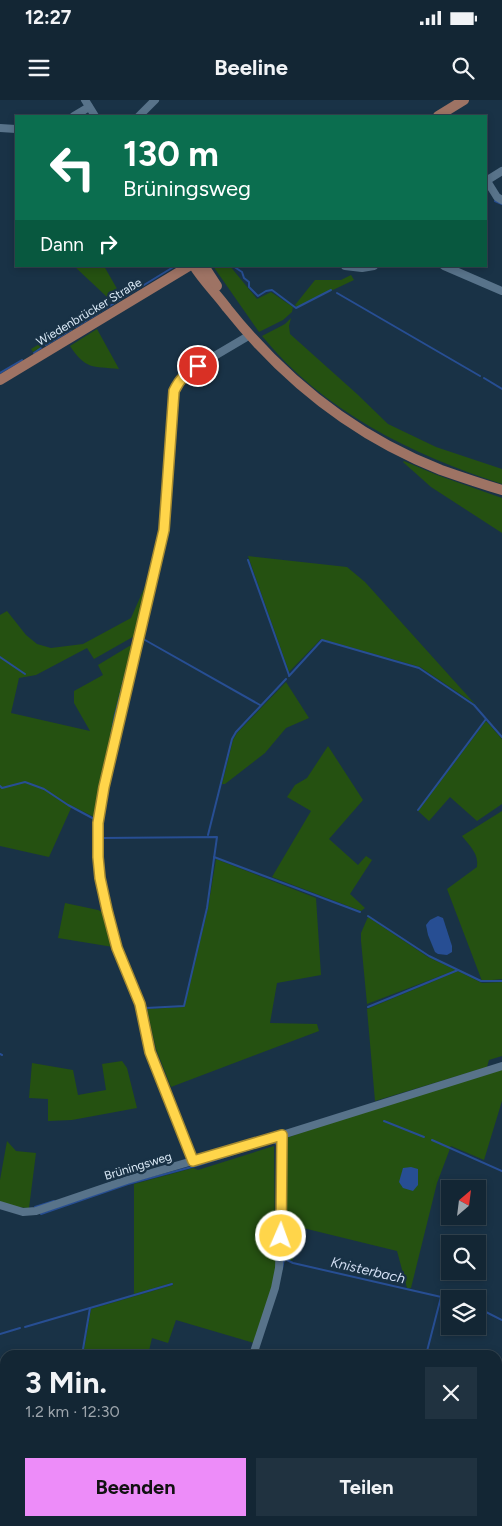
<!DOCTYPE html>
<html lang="de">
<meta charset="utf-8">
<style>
:root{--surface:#132634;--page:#203240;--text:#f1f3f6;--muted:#9da5ac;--line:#32434f;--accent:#ed8cf9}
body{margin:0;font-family:Figtree,sans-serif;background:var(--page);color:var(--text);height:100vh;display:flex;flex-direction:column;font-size:19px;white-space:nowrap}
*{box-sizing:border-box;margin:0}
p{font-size:16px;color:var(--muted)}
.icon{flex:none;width:28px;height:28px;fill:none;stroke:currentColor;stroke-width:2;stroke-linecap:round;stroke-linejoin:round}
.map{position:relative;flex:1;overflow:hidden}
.drawer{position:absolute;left:0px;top:1250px;width:502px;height:176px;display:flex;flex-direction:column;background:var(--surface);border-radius:15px 15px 0 0;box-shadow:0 2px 8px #0003,0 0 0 1px var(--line)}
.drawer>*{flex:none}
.banner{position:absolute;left:15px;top:15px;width:472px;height:152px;border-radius:0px;box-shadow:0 2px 8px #0003,0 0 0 1px var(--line);background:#0b6e4f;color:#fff;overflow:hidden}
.needle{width:32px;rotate:28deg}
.controls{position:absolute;left:441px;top:1080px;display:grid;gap:10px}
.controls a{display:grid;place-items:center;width:45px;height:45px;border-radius:0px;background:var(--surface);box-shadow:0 2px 8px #0003,0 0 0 1px var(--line);font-size:25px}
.pin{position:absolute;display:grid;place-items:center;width:42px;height:42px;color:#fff;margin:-21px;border:2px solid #fff;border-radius:50%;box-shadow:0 1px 5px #0007}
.me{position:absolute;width:55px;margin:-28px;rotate:2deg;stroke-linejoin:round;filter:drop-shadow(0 0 4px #0008)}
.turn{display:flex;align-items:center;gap:18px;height:105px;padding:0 25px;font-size:22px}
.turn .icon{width:65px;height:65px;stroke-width:2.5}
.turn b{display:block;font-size:35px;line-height:42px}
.then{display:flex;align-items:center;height:48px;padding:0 25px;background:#0003;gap:10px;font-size:19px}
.round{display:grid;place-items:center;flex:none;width:52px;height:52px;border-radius:0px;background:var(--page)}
.head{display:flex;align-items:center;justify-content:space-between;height:85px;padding:0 25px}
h1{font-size:30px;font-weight:700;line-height:38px}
.button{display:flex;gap:10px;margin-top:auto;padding:10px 25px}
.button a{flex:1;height:58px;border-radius:0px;background:var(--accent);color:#111;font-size:20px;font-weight:700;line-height:58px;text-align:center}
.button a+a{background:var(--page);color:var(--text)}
.status{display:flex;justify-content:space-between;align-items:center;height:35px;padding:0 25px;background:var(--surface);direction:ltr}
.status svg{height:14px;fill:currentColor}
header{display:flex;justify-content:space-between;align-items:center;height:65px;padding:0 25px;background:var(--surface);font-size:22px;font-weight:700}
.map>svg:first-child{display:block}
</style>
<div class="status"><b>12:27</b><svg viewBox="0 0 49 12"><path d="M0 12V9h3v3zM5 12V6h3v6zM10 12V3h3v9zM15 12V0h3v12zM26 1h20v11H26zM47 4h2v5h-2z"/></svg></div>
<header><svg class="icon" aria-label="menu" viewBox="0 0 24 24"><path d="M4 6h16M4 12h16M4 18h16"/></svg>Beeline<svg class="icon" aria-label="search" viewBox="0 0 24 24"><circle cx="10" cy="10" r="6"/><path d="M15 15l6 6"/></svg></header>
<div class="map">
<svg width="502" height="1426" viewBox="0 0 502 1426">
<rect width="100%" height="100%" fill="#193246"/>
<g fill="#255111">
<path d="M 74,166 L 104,166 L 120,194 L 73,223 L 70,229 L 33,252 L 31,249 L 65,229 L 69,220 L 107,197 Z"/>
<path d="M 213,166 L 230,166 L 257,199 L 271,192 L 293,207 L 292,212 L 283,220 L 259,232 Z"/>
<path d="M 351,175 L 354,180 L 297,207 L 295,205 L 315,180 L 341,180 Z"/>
<path d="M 291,218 L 289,226 L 290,234 L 357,294 L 388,324 L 436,347 L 502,369 L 502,384 C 411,354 324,312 262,236 L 285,224 Z"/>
<path d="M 97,229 L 119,269 C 92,266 86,270 70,246 Z"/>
<path d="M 404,361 L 437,375 L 502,398 L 502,433 L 431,387 L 403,362 Z"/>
<path d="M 248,456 L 347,467 L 365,482 L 475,604 L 420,567 L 321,539 L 289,572 Z"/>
<path d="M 146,484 L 150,485 L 138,534 L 94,559 L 87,548 L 36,575 L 19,578 L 11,613 L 90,631 L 74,603 L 74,591 L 103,575 L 98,565 L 136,542 L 117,614 L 96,718 L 72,706 L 49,757 L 0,746 L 0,515 L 7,511 L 26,535 L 37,544 L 51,548 L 83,544 L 131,518 Z"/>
<path d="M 286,582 L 309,618 L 286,628 L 265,653 L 225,684 L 222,684 L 233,640 L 237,633 Z"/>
<path d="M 486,621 L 502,639 L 502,704 L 477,721 L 450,697 L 429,721 L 418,711 Z"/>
<path d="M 328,646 L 363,700 L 329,739 L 358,765 L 366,756 L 372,760 L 350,794 L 365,808 L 361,811 L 272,777 L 311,711 L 287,697 L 295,685 L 307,678 Z"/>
<path d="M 502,711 L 502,879 L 482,881 L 447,789 L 477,767 C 479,754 470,746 462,736 Z"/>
<path d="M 216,759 L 316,798 L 321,875 L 277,883 L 270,923 L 317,924 L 319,931 L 171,987 L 156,949 L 147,909 L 184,907 L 208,808 Z"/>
<path d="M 65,803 L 98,810 L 102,812 L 113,847 L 58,838 Z"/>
<path d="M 368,817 L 428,857 L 456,870 L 367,904 L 361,841 L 361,833 Z"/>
<path d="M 458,871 L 482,883 L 502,882 L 502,956 L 489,960 L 487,967 L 375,1001 L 367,909 Z"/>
<path d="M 122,961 L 127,968 L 137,1008 L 72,1020 L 48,1021 L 48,999 L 29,998 L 32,963 L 73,970 L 78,995 L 106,990 L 102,964 Z"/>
<path d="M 502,969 L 502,1001 L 484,1060 L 451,1046 L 437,1083 L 411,1188 L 407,1188 L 397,1151 L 303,1128 L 292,1161 L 282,1154 L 286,1038 L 375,1007 Z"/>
<path d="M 7,1041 L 16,1051 L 36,1053 L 29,1108 L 14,1107 L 0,1102 L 0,1080 Z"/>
<path d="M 274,1046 L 275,1152 L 278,1155 L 273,1187 L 254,1243 L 176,1220 L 168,1243 L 152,1238 L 148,1255 L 83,1255 L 91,1209 L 173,1185 L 172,1183 L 134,1194 L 134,1084 L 193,1068 L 198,1070 Z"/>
</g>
<g fill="#274e93">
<path d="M 438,816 L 443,818 L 452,846 L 452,852 L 447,855 L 438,854 L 435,852 L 428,835 L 426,825 L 430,820 Z"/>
<path d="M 411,1067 L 418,1069 L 418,1085 L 413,1091 L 403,1088 L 399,1082 L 403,1068 Z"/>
</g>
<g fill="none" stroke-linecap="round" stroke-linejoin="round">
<g stroke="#274e93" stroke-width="2">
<path d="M 81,16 L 85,14"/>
<path d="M 495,101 L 502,104"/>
<path d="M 233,166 L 242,172 L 244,178 L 249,182 L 249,187 L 258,196 L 266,191 L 272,190 L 296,208 L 331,190"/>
<path d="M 337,193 L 480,276"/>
<path d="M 126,196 L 175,166"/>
<path d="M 76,227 L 121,199"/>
<path d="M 46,245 L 71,230"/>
<path d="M 34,253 L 41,248"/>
<path d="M 0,273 L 22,260"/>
<path d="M 484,278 L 502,289"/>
<path d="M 248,460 L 289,575"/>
<path d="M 134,539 L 143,503"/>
<path d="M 145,540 L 260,605"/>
<path d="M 0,557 L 25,574"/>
<path d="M 289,576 L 322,540 L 419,568 L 474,605 L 502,637"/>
<path d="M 108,653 L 115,615 L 133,545"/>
<path d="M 0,686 L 2,688 L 25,682 L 44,689 L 68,705 L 96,720"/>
<path d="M 418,710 L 486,619"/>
<path d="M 208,735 L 232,639 L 236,632 L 286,579"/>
<path d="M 102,738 L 217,737 L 207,808 L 184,906 L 146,908"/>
<path d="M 102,741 L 103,769"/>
<path d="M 214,757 L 360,812"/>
<path d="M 111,810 L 122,851"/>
<path d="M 368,816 L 429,856 L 481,881 L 502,881"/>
<path d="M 140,895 L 146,908 L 151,939"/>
<path d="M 368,907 L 458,870"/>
<path d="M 0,954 L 2,955"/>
<path d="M 177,1009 L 195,1056"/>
<path d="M 384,1021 L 424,1037"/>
<path d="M 432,1040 L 502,1071"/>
<path d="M 35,1107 L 54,1101"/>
<path d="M 41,1114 L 128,1084 L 199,1065 L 273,1042 L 277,1044 L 277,1129"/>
<path d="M 283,1158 L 293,1163 L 450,1199"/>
<path d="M 282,1169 L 284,1159"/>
<path d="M 478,1208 L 502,1220"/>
<path d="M 25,1227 L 172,1184"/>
<path d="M 0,1234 L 20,1228"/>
<path d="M 82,1255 L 90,1208"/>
<path d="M 426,1255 L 441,1197"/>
<path d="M 53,1426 L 54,1421"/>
<path d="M 331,1426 L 333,1421"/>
</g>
<g stroke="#58738a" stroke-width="8">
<path d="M 85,0 L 95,16"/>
<path d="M 74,16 L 89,7"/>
<path d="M 139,16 L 155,0"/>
<path d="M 0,28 L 16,29"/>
<path d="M 486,81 L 502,71"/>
<path d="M 487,81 L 497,97 L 502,100"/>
<path d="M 345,166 L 362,168 L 374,166"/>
<path d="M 444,166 L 502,191"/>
<path d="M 193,1061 L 150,951 L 140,904 L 117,848 L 107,810 L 100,777 L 98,757 L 99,723 L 104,687 L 164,430 L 174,291 L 178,282 L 184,274 L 250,235"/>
<path d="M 0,1105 L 23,1112 L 36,1111 L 127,1080 L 282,1035 L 502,966"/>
<path d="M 253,1255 L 275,1188 L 279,1168 L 281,1118 L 282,1035"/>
<path d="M 186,1426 L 188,1421"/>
</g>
<g stroke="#9e7364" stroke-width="10">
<path d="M 438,16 L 464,0"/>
<path d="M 194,166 C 203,181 217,194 227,208 C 285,281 354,336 441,370 C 461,377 482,384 502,390"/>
<path d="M 204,166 L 217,186"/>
<path d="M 0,280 L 189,166"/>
</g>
</g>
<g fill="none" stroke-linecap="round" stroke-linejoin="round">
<defs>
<path id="route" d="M 198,266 C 187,273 180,278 174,291 L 164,430 L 104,687 L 98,723 L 98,757 L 100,778 L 107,810 L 117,848 L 140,904 L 150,952 L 193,1061 L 282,1035 L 281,1136"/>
</defs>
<use href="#route" stroke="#a68a30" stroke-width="12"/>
<use href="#route" stroke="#ffd54a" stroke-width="9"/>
</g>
<g text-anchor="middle" stroke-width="5" stroke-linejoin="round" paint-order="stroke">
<g font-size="12" fill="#d9e8f5" stroke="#193246">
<text transform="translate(89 212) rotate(-31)" y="4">Wiedenbrücker Straße</text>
<text transform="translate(138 1066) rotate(-17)" y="4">Brüningsweg</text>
</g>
<g font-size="14" font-style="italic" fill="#d1ddf1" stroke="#193246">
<text transform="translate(368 1170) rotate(13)" y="5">Knisterbach</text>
</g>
</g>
</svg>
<div class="controls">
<a><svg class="needle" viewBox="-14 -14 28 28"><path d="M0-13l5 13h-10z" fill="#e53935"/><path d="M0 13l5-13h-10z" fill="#9da5ac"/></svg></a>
<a><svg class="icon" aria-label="search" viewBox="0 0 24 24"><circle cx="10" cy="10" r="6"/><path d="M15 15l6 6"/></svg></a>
<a><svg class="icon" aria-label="layers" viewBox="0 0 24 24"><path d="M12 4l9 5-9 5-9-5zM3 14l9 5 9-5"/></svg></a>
</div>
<div class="pin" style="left:198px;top:266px;background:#d93025"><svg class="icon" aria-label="arrive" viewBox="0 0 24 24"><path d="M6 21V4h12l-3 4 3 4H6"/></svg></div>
<svg class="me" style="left:281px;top:1136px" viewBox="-20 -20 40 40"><circle r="17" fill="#ffd54a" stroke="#fff" stroke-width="3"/><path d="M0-11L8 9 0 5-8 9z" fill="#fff"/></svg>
<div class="banner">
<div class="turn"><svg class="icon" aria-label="left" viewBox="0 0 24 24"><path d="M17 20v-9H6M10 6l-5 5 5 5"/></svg><div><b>130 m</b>Brüningsweg</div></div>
<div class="then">Dann<svg class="icon" aria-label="right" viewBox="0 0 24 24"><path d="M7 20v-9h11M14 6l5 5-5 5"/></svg></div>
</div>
<section class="drawer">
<div class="head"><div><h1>3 Min.</h1><p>1.2 km · 12:30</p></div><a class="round"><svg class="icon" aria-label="close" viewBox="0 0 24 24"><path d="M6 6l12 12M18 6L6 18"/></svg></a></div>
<div class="button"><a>Beenden</a><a>Teilen</a></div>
</section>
</div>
